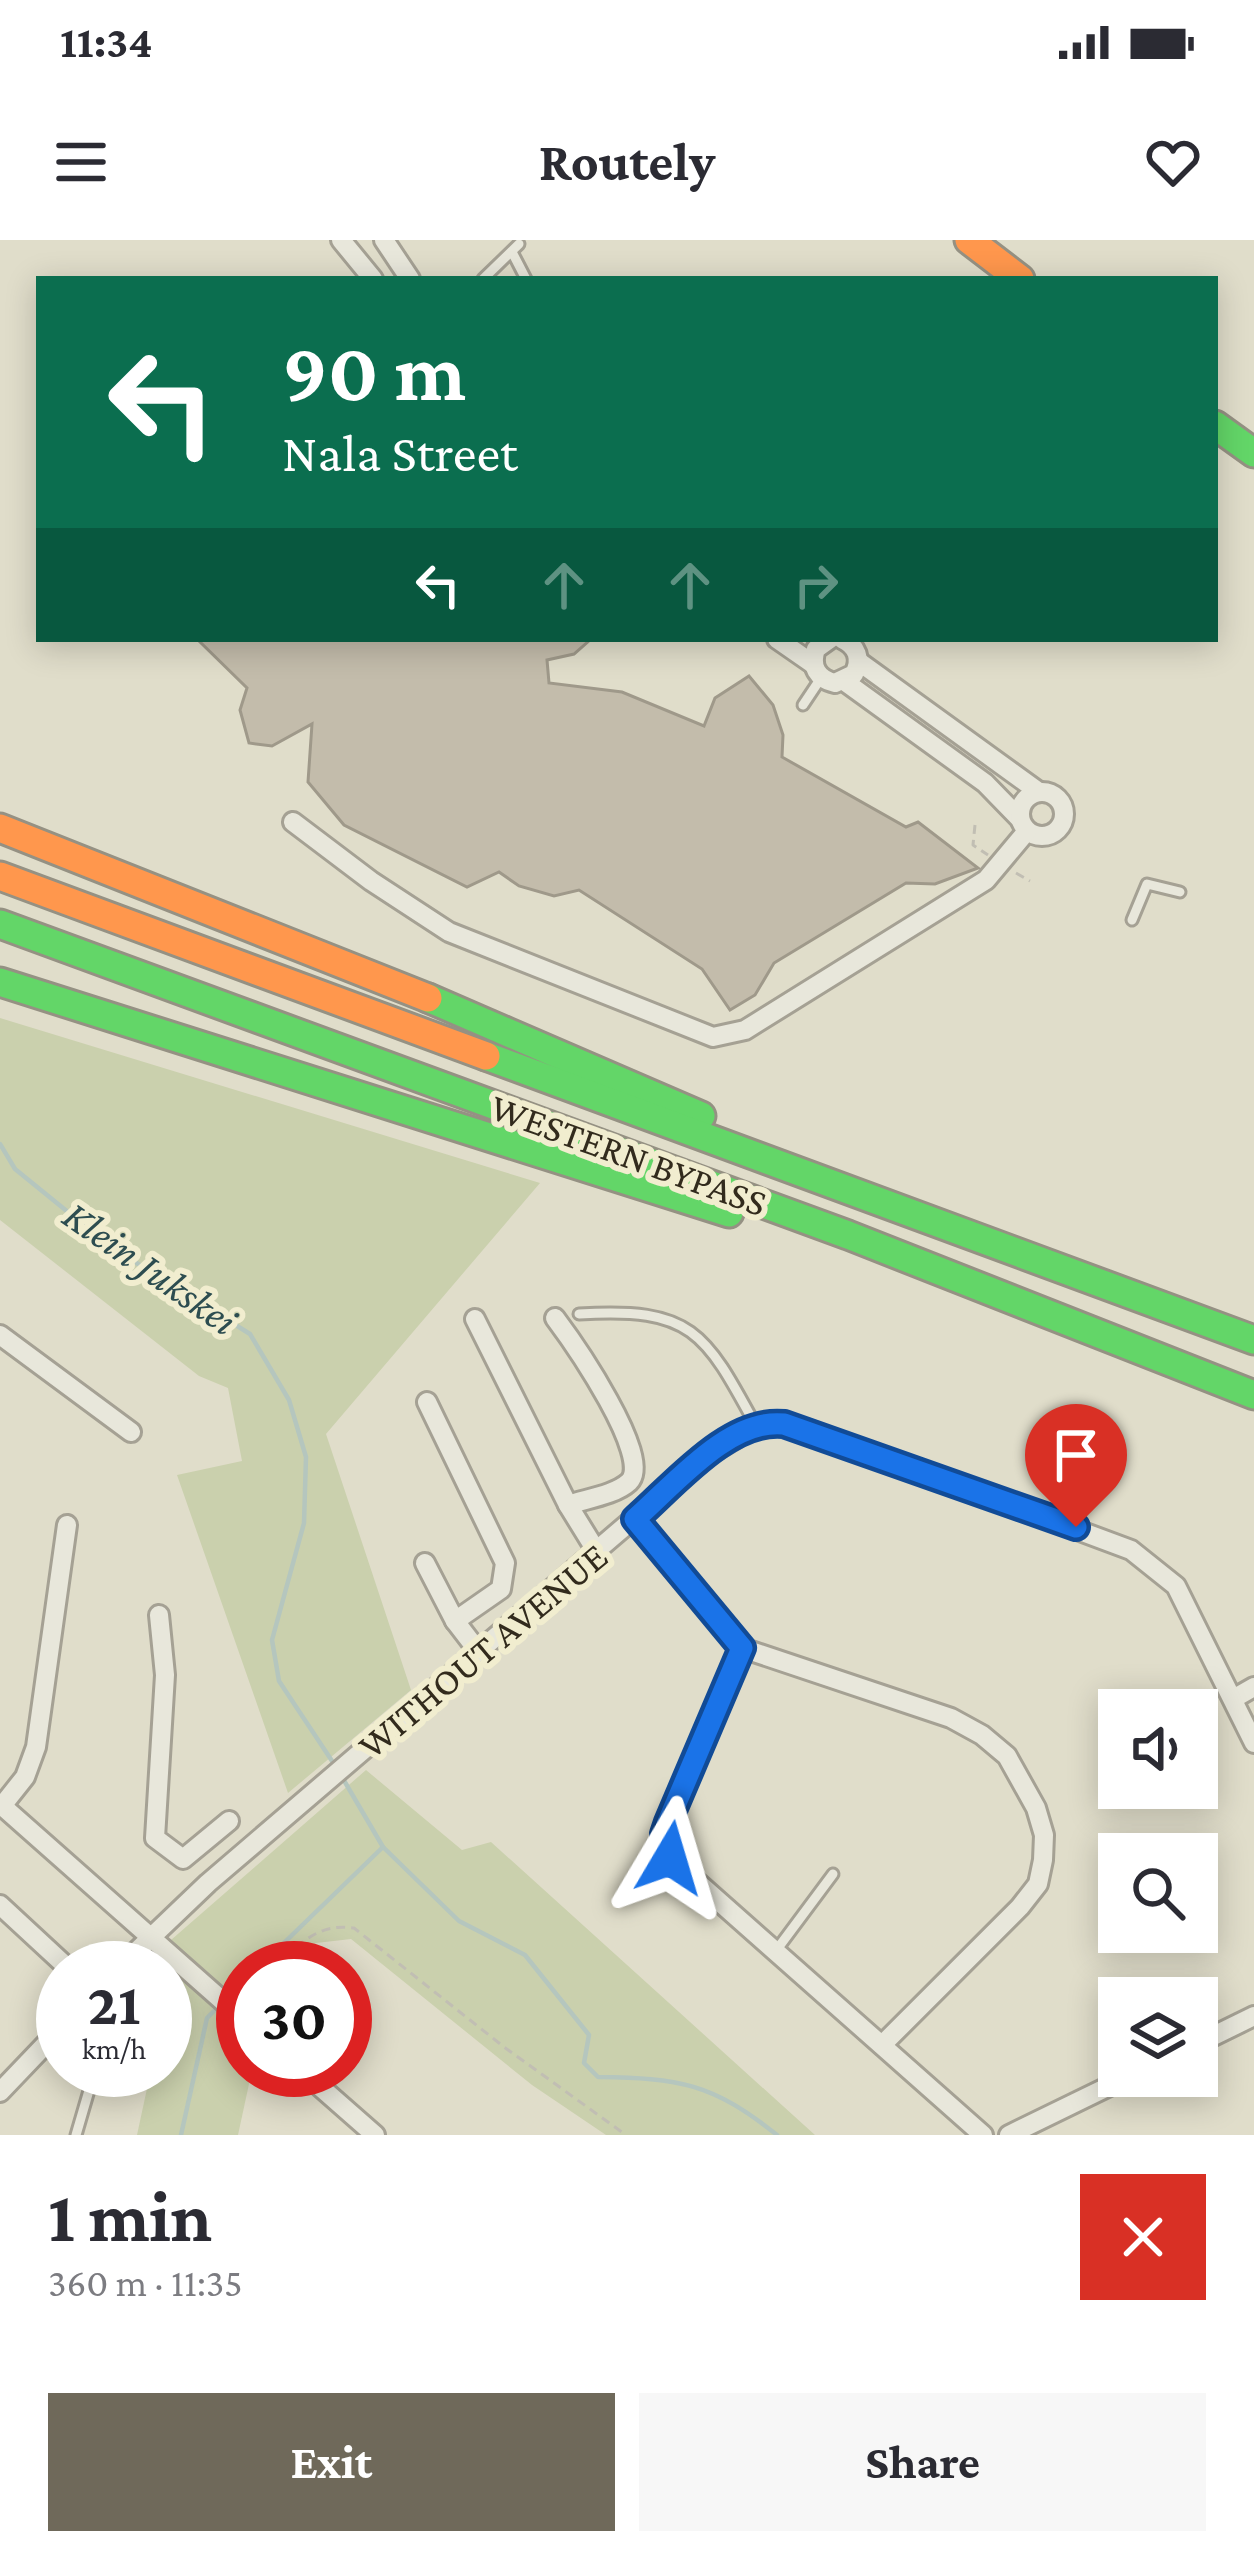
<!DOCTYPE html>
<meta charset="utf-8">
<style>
:root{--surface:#fff;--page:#f7f7f7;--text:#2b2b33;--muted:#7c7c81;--accent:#6f695a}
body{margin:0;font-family:"Crimson Pro",serif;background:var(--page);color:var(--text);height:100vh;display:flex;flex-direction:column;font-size:45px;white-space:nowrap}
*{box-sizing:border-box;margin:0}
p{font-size:39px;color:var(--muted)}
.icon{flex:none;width:66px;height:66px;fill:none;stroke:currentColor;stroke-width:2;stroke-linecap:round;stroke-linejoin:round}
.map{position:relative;height:1895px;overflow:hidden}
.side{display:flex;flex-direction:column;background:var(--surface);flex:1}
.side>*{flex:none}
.guide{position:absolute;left:36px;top:36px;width:1182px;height:366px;border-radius:0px;box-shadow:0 6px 30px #0003;background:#0b6e4f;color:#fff;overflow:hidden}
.controls{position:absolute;left:1098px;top:1449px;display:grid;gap:24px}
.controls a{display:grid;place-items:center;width:120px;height:120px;border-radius:0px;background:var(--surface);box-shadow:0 6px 30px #0003;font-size:60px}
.speed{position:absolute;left:36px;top:1701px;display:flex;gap:24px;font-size:60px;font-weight:700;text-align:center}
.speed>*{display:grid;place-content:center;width:156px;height:156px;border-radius:50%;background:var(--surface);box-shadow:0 6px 30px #0003;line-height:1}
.speed small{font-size:30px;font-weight:400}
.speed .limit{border:18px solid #d22;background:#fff;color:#111}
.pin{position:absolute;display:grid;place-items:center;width:102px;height:102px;color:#fff;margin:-123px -51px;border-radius:50% 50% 50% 0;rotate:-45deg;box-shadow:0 0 12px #0007}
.pin .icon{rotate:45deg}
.me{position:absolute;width:132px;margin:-66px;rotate:7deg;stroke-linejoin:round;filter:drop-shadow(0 0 9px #0008)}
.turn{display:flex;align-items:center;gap:42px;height:252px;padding:0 48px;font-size:54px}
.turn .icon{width:156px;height:156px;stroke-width:2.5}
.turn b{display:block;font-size:84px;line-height:102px}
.lanes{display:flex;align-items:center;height:114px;padding:0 48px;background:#0003;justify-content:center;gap:60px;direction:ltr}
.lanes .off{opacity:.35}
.round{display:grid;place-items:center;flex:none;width:126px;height:126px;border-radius:0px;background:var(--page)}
.headline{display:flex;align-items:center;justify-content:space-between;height:204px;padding:0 48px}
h1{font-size:72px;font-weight:700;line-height:90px}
.action{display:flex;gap:24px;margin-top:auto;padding:24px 48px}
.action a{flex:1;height:138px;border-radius:0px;background:var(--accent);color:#fff;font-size:48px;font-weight:700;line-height:138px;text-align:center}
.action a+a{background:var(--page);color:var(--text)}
.status{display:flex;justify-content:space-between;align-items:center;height:84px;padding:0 60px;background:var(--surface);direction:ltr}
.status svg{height:33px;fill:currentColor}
header{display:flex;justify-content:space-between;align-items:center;height:156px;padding:0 48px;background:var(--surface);font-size:54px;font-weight:700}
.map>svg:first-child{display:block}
</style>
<div class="status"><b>11:34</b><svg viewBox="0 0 49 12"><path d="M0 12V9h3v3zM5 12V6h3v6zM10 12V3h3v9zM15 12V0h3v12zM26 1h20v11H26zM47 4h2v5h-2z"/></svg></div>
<header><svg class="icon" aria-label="menu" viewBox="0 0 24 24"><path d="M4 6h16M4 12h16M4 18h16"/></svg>Routely<svg class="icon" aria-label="heart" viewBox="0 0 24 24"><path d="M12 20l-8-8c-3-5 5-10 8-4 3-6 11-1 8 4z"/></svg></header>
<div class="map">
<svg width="1254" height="1895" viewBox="0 0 1254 1895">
<rect width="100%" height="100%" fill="#e0ddca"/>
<g fill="#cad0ad">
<path d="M 0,778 L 540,943 L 326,1194 L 411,1450 L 288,1553 L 177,1235 L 242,1221 L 228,1148 L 199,1136 L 0,980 Z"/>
<path d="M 366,1530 L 462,1610 L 491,1602 L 815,1895 L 606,1895 L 532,1845 L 351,1699 L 316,1703 L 282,1728 L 243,1728 L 243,1756 L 236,1762 L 171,1700 Z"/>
<path d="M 171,1729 L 243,1792 L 243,1830 L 252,1830 L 238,1895 L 137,1895 L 151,1830 L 165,1830 L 165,1760 Z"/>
</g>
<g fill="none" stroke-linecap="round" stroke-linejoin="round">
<g stroke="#b5c6be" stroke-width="4.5">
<path d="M 0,904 L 15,929 L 111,1007 L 250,1094 L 289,1160 L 306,1217 L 304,1283 L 272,1400 L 279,1441 L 336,1527"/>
<path d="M 342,1537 L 383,1607 L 459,1681 L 525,1715 L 589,1795 L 584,1823 L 598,1837 C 679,1838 712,1843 777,1895"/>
<path d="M 258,1728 L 383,1607"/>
<path d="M 233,1752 L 243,1742"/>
<path d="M 181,1895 L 207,1778 L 214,1771"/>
</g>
</g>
<path fill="#c3bcab" stroke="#9f998a" stroke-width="3" d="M 197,399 L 591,399 L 574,414 L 547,420 L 549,443 L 622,452 L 704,486 L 715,458 L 749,436 L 773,465 L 783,495 L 782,517 L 906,587 L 918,582 L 978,628 L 935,644 L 906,643 L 774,723 L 755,755 L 730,770 L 702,729 L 579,650 L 554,656 L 519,646 L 499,632 L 467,647 L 344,585 L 308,542 L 312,484 L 272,506 L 249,503 L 240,470 L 247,448 Z"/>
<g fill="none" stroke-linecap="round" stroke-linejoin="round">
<defs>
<g id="lane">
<path d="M 512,12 L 526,39"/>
<path d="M 483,39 L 519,4"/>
<path d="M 803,465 L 821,438"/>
<path d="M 1132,680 L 1147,644 L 1180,652"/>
<path d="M 579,1074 C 692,1067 705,1092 756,1186"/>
<path d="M 775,1712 L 833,1634"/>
<path d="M 76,1895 L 95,1830"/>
</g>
<g id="street">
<path d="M 341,0 L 373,39"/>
<path d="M 384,0 L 410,39"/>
<path d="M 777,399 L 813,424"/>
<path d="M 830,399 L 816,409 C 810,426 817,439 835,443 L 854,434 C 862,419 857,406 842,399"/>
<path d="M 858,421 L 1039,552"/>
<path d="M 844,441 L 985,543 L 1019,578"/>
<circle cx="1042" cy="574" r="22"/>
<path d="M 293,582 L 371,641 L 449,692 L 713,797 L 745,790 L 986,640 L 1027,591"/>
<path d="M 555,1078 C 573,1102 654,1218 629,1242 C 615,1255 585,1259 568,1265"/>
<path d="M 475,1079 L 568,1265 L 597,1312"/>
<path d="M 0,1095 L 131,1192"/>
<path d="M 427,1162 L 505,1323 L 501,1349 L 455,1381 L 478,1411"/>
<path d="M 635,1279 L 742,1408 L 951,1478 L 982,1495 L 1007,1516 L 1036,1568 L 1044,1595 L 1043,1620 L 1038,1644 L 1020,1667 L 882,1805"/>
<path d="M 425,1323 L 455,1381"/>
<path d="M 159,1375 L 165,1435 L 155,1598 L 183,1619 L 229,1581"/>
<path d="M 742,1408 L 667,1582 L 664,1594 L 670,1618 L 983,1895"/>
<path d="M 1233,1459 L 1254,1447"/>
<path d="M 0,1564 L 243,1779"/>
<path d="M 2,1566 L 25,1537 L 36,1507 L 67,1285"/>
<path d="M 0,1665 L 68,1728"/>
<path d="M 119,1728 L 208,1643 L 707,1216 L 756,1186 L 770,1182 L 806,1189 L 1131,1310 L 1176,1346 L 1254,1503"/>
<path d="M 1197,1804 L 1254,1776"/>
<path d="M 301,1830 L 375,1895"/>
<path d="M 0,1852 L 63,1786"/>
<path d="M 1009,1895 L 1130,1836"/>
</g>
<g id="fast">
<path d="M 1215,185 L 1254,213"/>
<path d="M 0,684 L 848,995 L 1254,1155"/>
<path d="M 0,742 L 729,973"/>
<path d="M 428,758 L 701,876"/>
<path d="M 486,816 L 1254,1100"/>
</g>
<g id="slow">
<path d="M 969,0 L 1020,39"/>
<path d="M 0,588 L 428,758"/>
<path d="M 0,636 L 486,816"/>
</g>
</defs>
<use href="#lane" stroke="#a5a194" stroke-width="15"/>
<use href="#street" stroke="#a5a194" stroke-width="24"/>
<use href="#fast" stroke="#959183" stroke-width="33"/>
<use href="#slow" stroke="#959183" stroke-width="33"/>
<g stroke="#c1beb3" stroke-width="3" stroke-dasharray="9 6" stroke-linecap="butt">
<path d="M 975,585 L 973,605 L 988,615"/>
<path d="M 1016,633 L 1030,641"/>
<path d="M 275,1728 C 300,1703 318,1683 354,1688 L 504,1807 L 626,1895"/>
</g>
<use href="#lane" stroke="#e8e7db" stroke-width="9"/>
<use href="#street" stroke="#e8e7db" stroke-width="18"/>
<use href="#fast" stroke="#63d668" stroke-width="27"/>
<use href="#slow" stroke="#ff974d" stroke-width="27"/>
</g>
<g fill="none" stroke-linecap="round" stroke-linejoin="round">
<defs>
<path id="route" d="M 670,1618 L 664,1594 L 668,1582 L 742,1408 L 635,1279 C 674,1245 729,1178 784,1184 L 1076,1287"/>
</defs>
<use href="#route" stroke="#114b97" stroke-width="30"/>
<use href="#route" stroke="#1a73e8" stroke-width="21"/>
</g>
<g text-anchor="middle" stroke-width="12" stroke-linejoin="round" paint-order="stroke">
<g font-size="39" fill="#322b1d" stroke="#f1edcf">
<text transform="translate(629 914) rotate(20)" y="14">WESTERN BYPASS</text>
<text transform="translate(482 1410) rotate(-40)" y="14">WITHOUT AVENUE</text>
</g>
<g font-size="42" font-style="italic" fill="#2d4d50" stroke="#f1edcf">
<text transform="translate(151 1027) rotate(35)" y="15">Klein Jukskei</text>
</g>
</g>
</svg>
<div class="controls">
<a><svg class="icon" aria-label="sound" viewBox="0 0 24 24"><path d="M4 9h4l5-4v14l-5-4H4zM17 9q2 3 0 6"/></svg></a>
<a><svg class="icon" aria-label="search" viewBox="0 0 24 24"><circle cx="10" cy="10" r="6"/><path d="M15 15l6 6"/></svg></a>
<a><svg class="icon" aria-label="layers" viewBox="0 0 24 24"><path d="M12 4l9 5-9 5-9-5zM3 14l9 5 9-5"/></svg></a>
</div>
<div class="speed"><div>21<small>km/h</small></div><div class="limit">30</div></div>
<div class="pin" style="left:1076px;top:1287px;background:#d93025"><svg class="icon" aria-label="arrive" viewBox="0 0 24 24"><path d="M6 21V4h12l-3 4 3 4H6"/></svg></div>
<svg class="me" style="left:670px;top:1618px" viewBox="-20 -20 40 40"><path d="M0-17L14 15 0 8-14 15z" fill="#1a73e8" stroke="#fff" stroke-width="4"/></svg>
<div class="guide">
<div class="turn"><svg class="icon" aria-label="left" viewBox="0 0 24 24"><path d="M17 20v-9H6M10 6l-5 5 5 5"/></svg><div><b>90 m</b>Nala Street</div></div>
<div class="lanes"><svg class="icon" aria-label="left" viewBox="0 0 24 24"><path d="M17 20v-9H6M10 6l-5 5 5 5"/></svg><svg class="icon off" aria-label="ahead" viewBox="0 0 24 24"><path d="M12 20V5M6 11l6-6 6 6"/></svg><svg class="icon off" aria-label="ahead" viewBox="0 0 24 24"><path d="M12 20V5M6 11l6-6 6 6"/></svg><svg class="icon off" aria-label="right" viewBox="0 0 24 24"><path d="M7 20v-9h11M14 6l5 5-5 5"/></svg></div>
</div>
</div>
<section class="side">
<div class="headline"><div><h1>1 min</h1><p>360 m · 11:35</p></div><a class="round" style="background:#d93025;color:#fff"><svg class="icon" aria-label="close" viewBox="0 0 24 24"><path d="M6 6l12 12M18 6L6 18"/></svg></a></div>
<div class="action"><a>Exit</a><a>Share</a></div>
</section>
